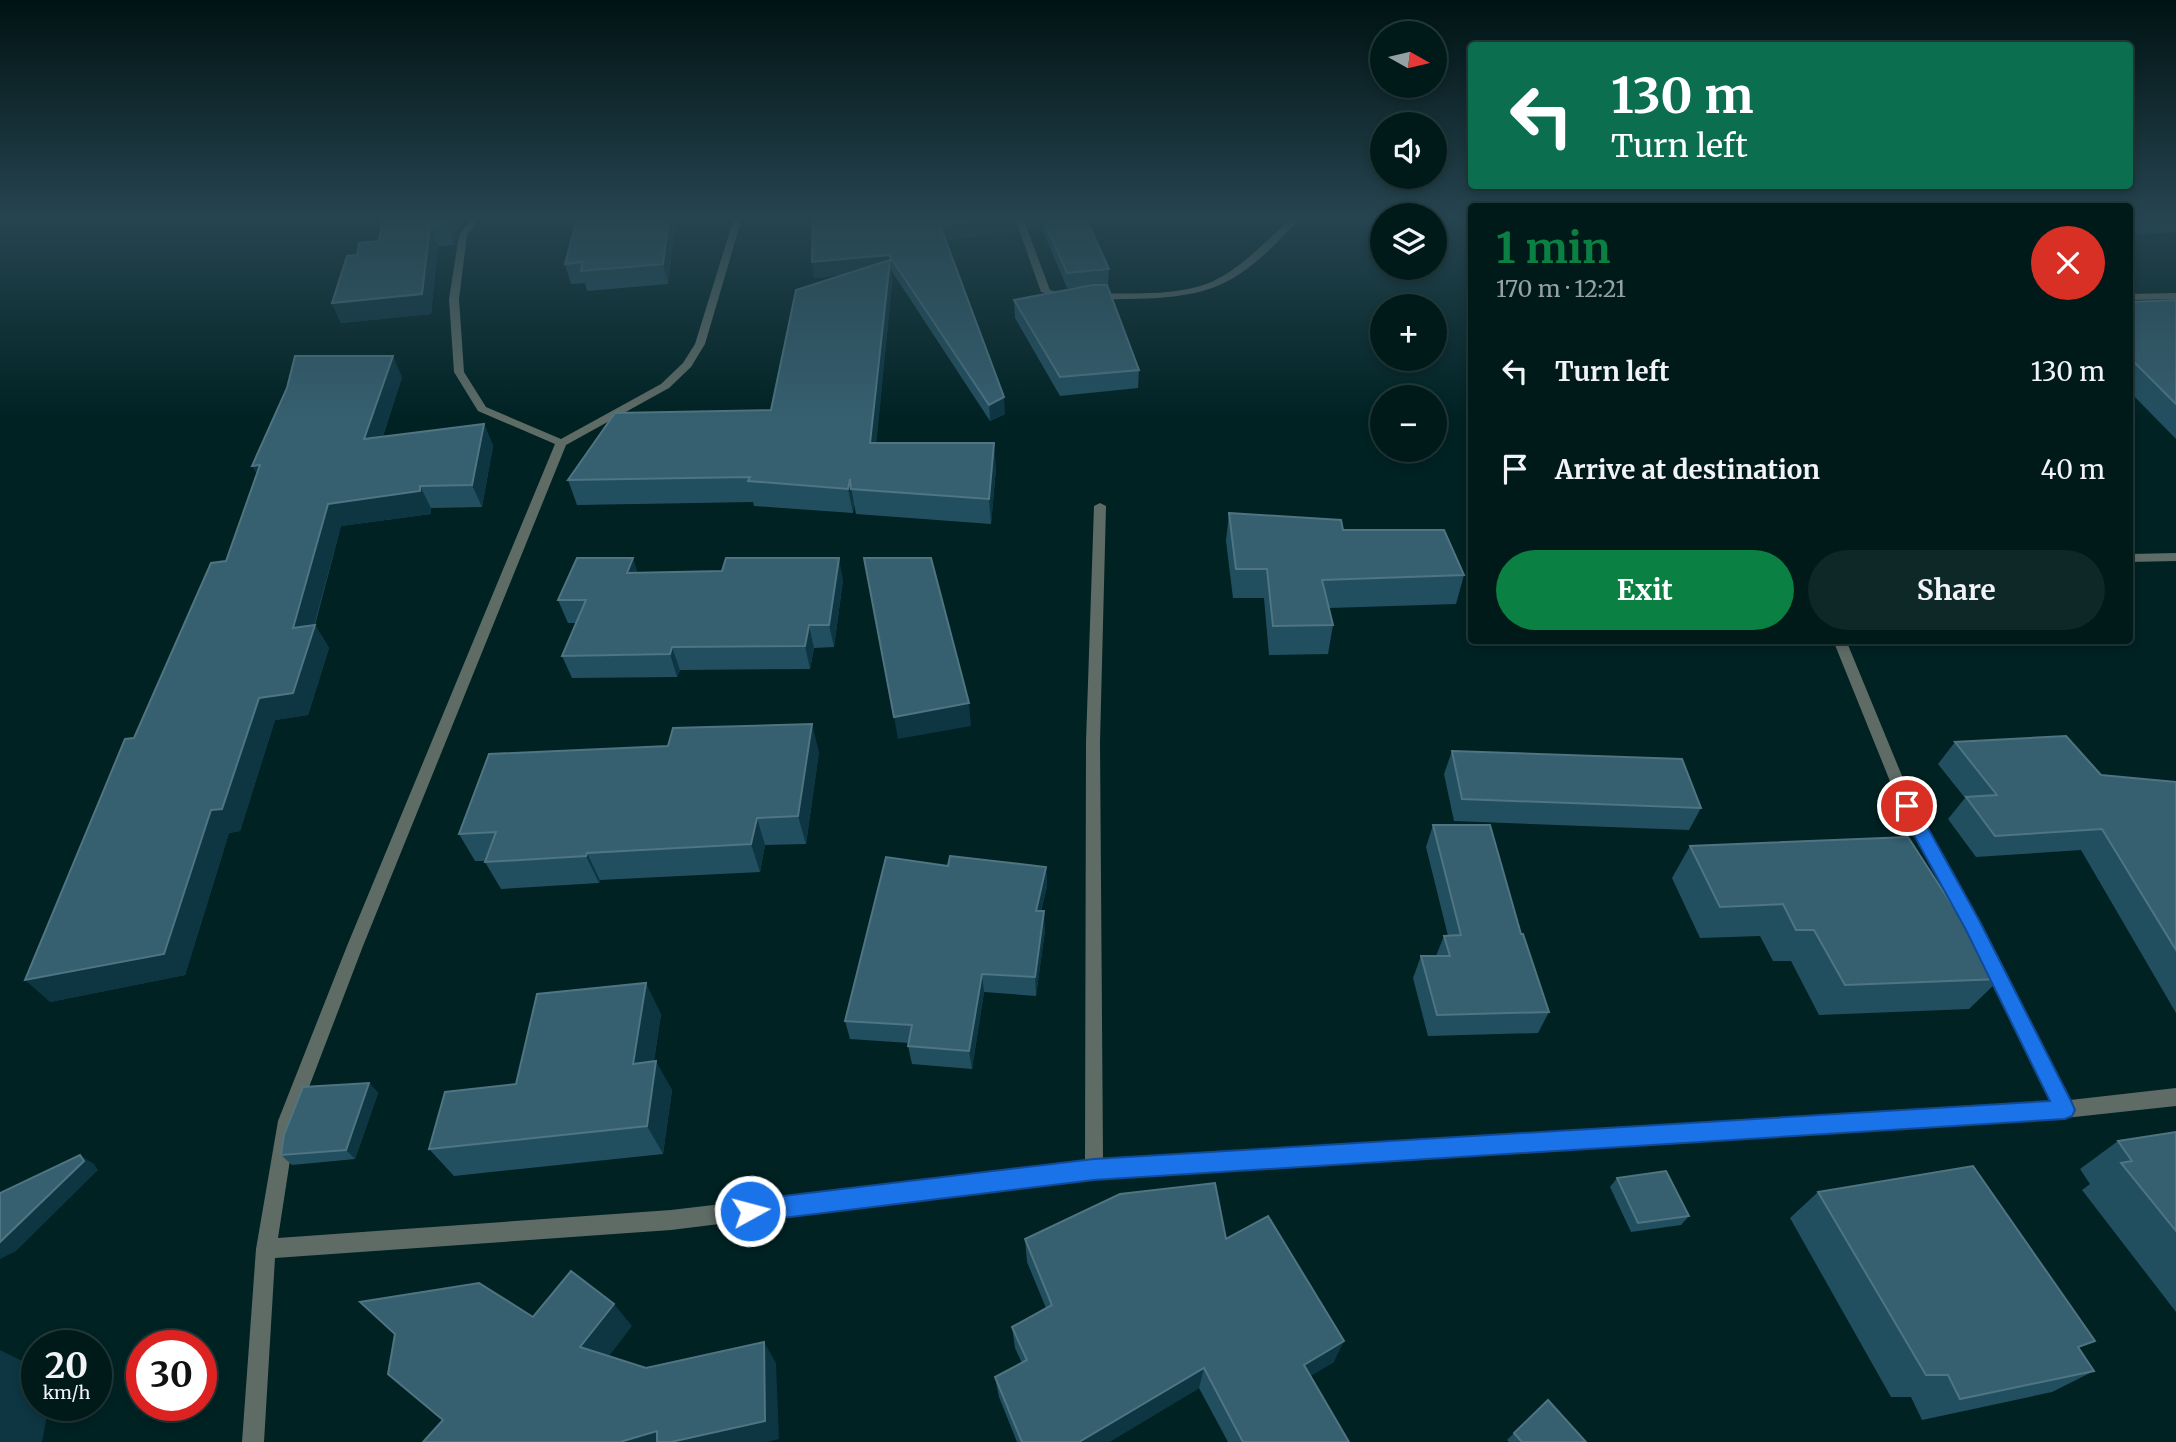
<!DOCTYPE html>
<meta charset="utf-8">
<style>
:root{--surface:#001a1a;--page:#0e2727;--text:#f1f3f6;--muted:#95a1a2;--line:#223839;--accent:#0b8043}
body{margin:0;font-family:Merriweather,serif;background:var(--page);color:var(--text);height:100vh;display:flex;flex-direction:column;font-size:26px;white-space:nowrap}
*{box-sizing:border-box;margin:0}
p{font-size:23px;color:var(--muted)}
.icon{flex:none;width:38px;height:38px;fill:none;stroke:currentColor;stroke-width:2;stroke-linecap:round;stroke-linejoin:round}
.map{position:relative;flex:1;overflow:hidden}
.drawer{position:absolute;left:1468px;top:203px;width:665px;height:441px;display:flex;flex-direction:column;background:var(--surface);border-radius:7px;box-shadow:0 4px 10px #0003,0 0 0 2px var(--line)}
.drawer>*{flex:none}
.banner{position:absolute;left:1468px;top:42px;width:665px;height:147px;border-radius:7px;box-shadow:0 4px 10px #0003,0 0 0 2px var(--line);background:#0b6e4f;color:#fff;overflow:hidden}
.needle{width:46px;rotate:98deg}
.buttons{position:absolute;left:1370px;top:21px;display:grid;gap:14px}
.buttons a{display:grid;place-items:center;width:77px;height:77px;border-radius:50%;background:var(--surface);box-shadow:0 4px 10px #0003,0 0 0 2px var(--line);font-size:35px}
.speed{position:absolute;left:21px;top:1330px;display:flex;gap:14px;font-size:35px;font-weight:700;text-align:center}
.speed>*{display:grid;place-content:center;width:91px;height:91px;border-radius:50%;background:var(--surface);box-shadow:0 4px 10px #0003,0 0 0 2px var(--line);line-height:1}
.speed small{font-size:18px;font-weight:400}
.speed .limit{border:10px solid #d22;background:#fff;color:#111}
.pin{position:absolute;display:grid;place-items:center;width:60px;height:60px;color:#fff;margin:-30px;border:4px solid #fff;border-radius:50%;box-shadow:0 2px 7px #0007}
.me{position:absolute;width:77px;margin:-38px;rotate:83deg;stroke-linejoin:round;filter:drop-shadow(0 0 5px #0008)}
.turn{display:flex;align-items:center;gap:24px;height:147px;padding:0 28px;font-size:32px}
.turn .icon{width:91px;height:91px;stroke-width:2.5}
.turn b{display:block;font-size:49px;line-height:60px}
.round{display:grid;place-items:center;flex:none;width:74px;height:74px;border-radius:37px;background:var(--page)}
.overview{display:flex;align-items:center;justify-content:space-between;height:119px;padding:0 28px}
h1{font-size:42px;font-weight:700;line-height:52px;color:var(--accent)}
.action{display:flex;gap:14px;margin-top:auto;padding:14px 28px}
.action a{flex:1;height:80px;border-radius:42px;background:var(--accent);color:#fff;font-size:28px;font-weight:700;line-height:80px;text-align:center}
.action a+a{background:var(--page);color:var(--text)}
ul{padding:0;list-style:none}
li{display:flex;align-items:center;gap:21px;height:98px;padding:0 28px}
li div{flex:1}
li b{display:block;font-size:26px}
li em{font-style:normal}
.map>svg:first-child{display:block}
</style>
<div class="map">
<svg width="2176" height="1442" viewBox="0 0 2176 1442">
<rect width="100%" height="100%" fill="#002223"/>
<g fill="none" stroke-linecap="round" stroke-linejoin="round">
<g fill="#5f6c66" fill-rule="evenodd">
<path d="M 472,218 L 480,218 L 467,235 L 459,299 L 464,372 L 486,407 L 561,439 L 661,384 L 683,363 L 695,344 L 734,218 L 742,218 L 705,344 L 691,367 L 669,388 L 566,445 L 363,946 L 296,1121 L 278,1238 L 671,1210 L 1085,1161 L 1086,742 L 1094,506 L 1100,503 L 1106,506 L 1100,742 L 1103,1159 L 2052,1101 L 1967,930 L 1900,806 L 1833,640 L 1846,640 L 1914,805 L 1979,920 L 2070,1100 L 2176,1088 L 2176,1106 L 2065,1118 L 1094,1178 L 671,1230 L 275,1258 L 264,1442 L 242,1442 L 256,1249 L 278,1121 L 347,946 L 555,444 L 478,411 L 454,372 L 449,299 L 459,235 Z"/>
<path d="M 1015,218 L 1023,218 L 1050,290 L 1070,295 L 1070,299 L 1041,292 Z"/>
<path d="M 1291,218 L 1300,218 C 1277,244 1246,276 1212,288 C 1175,301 1132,298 1094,300 L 1089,297 L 1094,294 C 1135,292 1185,298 1221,277 C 1248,262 1269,238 1291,218 Z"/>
<path d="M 2176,293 L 2176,299 L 2130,300 L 2130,294 Z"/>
<path d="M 2176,553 L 2176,561 L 2130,562 L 2130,554 Z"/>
</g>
</g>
<g fill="#224f60">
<path d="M 383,218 L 464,225 L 457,233 L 455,245 L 438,246 L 431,314 L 341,323 L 332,303 L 357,255 L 379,241 Z"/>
<path d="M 676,218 L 668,284 L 587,291 L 585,283 L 571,284 L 565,264 Z"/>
<path d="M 813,218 L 1017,231 L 946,240 L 1005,414 L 990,421 L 891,270 L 892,283 L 876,443 L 996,468 L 991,524 L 856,514 L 854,504 L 853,513 L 754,506 L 753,502 L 577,505 L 568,480 L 771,410 L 843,275 L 814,278 Z"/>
<path d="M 1024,218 L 1086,218 L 1109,269 L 1108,285 L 1101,285 L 1139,370 L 1138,388 L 1060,396 L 1015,318 L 1014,300 L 1083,287 L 1067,288 L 1042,229 L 1030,230 Z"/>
<path d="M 2130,218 L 2176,218 L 2176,232 L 2130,235 Z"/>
<path d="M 2176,300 L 2176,439 L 2130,392 L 2130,302 Z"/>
<path d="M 402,377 L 383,436 L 484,424 L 493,446 L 482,507 L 431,508 L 431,514 L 341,526 L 315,625 L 329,648 L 308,715 L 275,720 L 240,831 L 229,833 L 185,975 L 50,1002 L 134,738 L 226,561 L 257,475 Z"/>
<path d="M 1229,513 L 1343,530 L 1464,575 L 1456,604 L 1329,608 L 1333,625 L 1328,654 L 1269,655 L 1264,598 L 1233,598 L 1226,541 Z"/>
<path d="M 633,558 L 637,573 L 843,580 L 834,647 L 814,648 L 810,669 L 680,670 L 677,677 L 572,678 L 562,656 L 576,623 L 568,623 L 558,600 Z"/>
<path d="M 1955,742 L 2101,775 L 2176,782 L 2176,1013 L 2081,850 L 1976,857 L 1948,819 L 1965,798 L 1938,764 Z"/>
<path d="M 1452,751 L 1701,808 L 1689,830 L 1454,821 L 1444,774 Z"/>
<path d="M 819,752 L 806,844 L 765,845 L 760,872 L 600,880 L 599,883 L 501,889 L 485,862 L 486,861 L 475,861 L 459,834 Z"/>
<path d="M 1433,825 L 1521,934 L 1549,1012 L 1538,1033 L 1428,1036 L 1413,978 L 1421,956 L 1436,956 L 1444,936 L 1448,936 L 1426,847 Z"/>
<path d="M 1690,846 L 2000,979 L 1969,1009 L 1819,1015 L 1791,961 L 1773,961 L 1760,936 L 1700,938 L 1672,878 Z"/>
<path d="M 948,866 L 1046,867 L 1047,886 L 1041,911 L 1045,930 L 1036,996 L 984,992 L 972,1069 L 912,1064 L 908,1046 L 909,1043 L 850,1039 L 845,1021 Z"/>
<path d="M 661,1014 L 654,1061 L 672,1090 L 663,1154 L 454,1176 L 429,1149 Z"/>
<path d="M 369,1083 L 378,1093 L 355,1159 L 292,1165 L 281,1155 Z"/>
<path d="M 2176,1132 L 2176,1312 L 2082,1190 L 2090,1184 L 2080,1169 L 2118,1141 Z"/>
<path d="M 1617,1178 L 1689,1216 L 1681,1225 L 1631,1232 L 1610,1187 Z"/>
<path d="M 1818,1192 L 2079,1349 L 2094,1371 L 2052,1392 L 1922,1420 L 1911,1397 L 1891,1397 L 1790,1218 Z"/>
<path d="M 1025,1239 L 1226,1239 L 1334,1362 L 1310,1376 L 1349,1442 L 1228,1442 L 1199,1388 L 1109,1442 L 1017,1442 L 999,1397 L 995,1377 L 1022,1363 L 1015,1348 L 1012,1327 L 1046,1308 L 1027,1262 Z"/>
<path d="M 1514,1433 L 1586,1442 L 1509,1442 L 1507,1440 Z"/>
</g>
<g fill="#0d3642">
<path d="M 449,218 L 464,218 L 464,225 L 457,233 L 455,245 L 447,225 Z"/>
<path d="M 669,218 L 676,218 L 668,284 L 663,264 Z"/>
<path d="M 1005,218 L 1017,218 L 1017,231 L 942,240 L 940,225 Z"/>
<path d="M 1030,218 L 1041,218 L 1042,229 L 1030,230 Z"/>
<path d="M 430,226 L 438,246 L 431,314 L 341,323 L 332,303 Z"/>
<path d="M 889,255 L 892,283 L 874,468 L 870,443 L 889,271 L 814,278 L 812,262 Z"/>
<path d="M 393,356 L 402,377 L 375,460 L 364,439 Z"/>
<path d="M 1004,397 L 1005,414 L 990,421 L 989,405 Z"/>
<path d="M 484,424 L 493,446 L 482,507 L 472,485 Z"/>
<path d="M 994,443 L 996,468 L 991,524 L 989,499 Z"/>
<path d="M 260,465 L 265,488 L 252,466 Z"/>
<path d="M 850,479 L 854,504 L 853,513 L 848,489 Z"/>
<path d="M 420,486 L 431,508 L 431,514 L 341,526 L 313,629 L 315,625 L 329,648 L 308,715 L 275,720 L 240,831 L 229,833 L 185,975 L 50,1002 L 25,980 L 211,810 L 259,698 L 293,628 L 328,504 Z"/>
<path d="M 633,558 L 640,581 L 627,573 Z"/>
<path d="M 839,558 L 843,580 L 834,647 L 829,625 Z"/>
<path d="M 809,625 L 814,648 L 810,669 L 805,646 Z"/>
<path d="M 672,647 L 680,670 L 677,677 L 670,654 Z"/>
<path d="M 969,703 L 971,726 L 898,739 L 894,717 Z"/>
<path d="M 812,724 L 819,752 L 806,844 L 798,816 Z"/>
<path d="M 757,818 L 765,845 L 760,872 L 751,844 Z"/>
<path d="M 587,853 L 600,880 L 599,883 L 586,856 Z"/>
<path d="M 1046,867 L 1047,886 L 1037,930 L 1036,911 Z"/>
<path d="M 1044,911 L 1045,930 L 1036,996 L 1035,977 Z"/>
<path d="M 982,974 L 984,992 L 972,1069 L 969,1051 Z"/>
<path d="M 646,983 L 661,1014 L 649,1093 L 633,1064 Z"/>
<path d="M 656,1061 L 672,1090 L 663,1154 L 647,1126 Z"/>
<path d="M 369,1083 L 378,1093 L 355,1159 L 346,1150 Z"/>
<path d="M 80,1155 L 94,1164 L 98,1170 L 16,1251 L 0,1259 L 0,1242 Z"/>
<path d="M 614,1304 L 632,1326 L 600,1368 L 580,1347 Z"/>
<path d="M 1344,1341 L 1334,1362 L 1295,1385 L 1304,1365 Z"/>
<path d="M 764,1342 L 776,1363 L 779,1439 L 767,1442 L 671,1442 Z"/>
<path d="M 0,1350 L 37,1368 L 37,1405 L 49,1405 L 42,1442 L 0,1442 Z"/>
<path d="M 1204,1368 L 1199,1388 L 1109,1442 L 1079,1442 Z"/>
<path d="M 657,1431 L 668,1442 L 620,1442 Z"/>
</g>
<g fill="#365f6f" stroke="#4f7482" stroke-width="2">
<path d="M 383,218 L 449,218 L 447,225 L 430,226 L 422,294 L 332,303 L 347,256 L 357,255 L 359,243 L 379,241 Z"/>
<path d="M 577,218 L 669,218 L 663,264 L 581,271 L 583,262 L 565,264 Z"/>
<path d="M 813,218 L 1005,218 L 940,225 L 1004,397 L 989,405 L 889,255 L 812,262 Z"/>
<path d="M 1043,218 L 1086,218 L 1109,269 L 1067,273 Z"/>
<path d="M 890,260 L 870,443 L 994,443 L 989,499 L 851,489 L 850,479 L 848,489 L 748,481 L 750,477 L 568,480 L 615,413 L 771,410 L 796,290 Z"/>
<path d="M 1093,285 L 1107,285 L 1139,370 L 1060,377 L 1014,300 Z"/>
<path d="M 2176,300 L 2176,404 L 2130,358 L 2130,302 Z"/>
<path d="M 295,356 L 393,356 L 364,439 L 484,424 L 472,485 L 420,486 L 420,491 L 328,504 L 293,628 L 315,625 L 293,693 L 259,698 L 222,809 L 211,810 L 164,954 L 25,980 L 125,739 L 134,738 L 211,563 L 226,561 L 260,465 L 252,466 L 287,388 Z"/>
<path d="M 1229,513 L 1341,520 L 1343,530 L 1444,530 L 1464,575 L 1322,580 L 1333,625 L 1273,626 L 1267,569 L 1236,569 Z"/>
<path d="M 577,558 L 633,558 L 627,573 L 722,571 L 726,558 L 839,558 L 829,625 L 809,625 L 805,646 L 672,647 L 670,654 L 562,656 L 586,600 L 558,600 Z"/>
<path d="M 864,558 L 931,558 L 969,703 L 894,717 Z"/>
<path d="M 812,724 L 798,816 L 757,818 L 751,844 L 587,853 L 586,856 L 485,862 L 496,832 L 459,834 L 489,754 L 668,746 L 673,728 Z"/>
<path d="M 2066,736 L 2101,775 L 2176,782 L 2176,950 L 2102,829 L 1995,836 L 1966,797 L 1997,795 L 1955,742 Z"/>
<path d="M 1452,751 L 1682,759 L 1701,808 L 1462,799 Z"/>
<path d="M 1433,825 L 1490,825 L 1521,934 L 1523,934 L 1549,1012 L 1437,1015 L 1421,956 L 1450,956 L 1444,936 L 1461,935 Z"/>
<path d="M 1908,837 L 2000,979 L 1845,985 L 1814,930 L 1796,930 L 1783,904 L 1720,907 L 1690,846 Z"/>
<path d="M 950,856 L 1046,867 L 1036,911 L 1044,911 L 1035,977 L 982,974 L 969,1051 L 908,1046 L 912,1025 L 845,1021 L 886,857 L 948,866 Z"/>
<path d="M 646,983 L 633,1064 L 656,1061 L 647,1126 L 429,1149 L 445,1092 L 516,1084 L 537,994 Z"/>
<path d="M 369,1083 L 346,1150 L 281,1155 L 284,1135 L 303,1087 Z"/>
<path d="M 2176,1132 L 2176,1231 L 2121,1163 L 2132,1161 L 2118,1141 Z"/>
<path d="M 80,1155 L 84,1161 L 0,1242 L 0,1193 Z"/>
<path d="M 1973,1166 L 2095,1341 L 2078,1347 L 2094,1371 L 1960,1399 L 1948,1375 L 1926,1375 L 1818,1192 Z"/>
<path d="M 1666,1171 L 1689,1216 L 1638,1223 L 1617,1178 Z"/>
<path d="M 1215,1183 L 1226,1239 L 1268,1216 L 1344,1341 L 1304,1365 L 1349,1442 L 1243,1442 L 1204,1368 L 1079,1442 L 1022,1442 L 995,1377 L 1027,1360 L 1012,1327 L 1052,1305 L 1025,1239 L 1120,1194 Z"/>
<path d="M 571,1271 L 614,1304 L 580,1347 L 646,1368 L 764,1342 L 765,1421 L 671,1442 L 657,1442 L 657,1431 L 620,1442 L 423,1442 L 443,1420 L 388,1374 L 395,1334 L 360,1302 L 479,1283 L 533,1317 Z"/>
<path d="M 1548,1400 L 1586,1442 L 1522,1442 L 1514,1433 Z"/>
</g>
<linearGradient id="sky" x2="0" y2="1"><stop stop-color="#001313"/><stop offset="0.52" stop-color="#264450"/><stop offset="1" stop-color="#264450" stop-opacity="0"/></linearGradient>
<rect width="2176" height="420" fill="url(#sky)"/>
<path fill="#1a73e8" stroke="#114b97" stroke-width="2" d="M 1907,799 L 1913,801 L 1979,920 L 2072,1103 L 2075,1110 L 2072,1116 L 2065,1119 L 1094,1180 L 750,1222 L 742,1219 L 739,1211 L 742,1203 L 750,1200 L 1094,1159 L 2050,1101 L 1966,930 L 1898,806 L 1901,801 Z"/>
</svg>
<div class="buttons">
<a><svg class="needle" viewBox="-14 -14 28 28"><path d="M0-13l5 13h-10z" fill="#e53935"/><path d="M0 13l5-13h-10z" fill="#95a1a2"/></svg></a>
<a><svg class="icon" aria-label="sound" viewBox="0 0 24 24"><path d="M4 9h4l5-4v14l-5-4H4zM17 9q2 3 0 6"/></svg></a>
<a><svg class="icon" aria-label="layers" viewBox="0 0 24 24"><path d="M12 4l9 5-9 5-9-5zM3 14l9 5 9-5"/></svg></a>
<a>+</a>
<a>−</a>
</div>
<div class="speed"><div>20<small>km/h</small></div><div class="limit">30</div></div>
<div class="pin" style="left:1907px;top:806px;background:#d93025"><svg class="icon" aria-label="arrive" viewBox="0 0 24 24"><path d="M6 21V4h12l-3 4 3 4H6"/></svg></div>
<svg class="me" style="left:750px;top:1211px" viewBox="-20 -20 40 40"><circle r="17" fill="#1a73e8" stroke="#fff" stroke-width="3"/><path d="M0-11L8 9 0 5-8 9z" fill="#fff"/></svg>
<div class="banner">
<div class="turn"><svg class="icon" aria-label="left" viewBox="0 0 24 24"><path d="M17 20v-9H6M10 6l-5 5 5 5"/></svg><div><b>130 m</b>Turn left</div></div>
</div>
<section class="drawer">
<div class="overview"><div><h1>1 min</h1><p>170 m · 12:21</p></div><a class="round" style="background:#d93025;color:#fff"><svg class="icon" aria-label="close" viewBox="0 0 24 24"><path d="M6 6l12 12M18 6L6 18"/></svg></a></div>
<ul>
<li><svg class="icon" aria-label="left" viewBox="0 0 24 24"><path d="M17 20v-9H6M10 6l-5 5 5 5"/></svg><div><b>Turn left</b></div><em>130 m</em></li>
<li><svg class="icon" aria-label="arrive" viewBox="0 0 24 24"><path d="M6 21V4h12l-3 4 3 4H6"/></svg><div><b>Arrive at destination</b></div><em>40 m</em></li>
</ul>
<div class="action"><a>Exit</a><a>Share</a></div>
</section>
</div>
